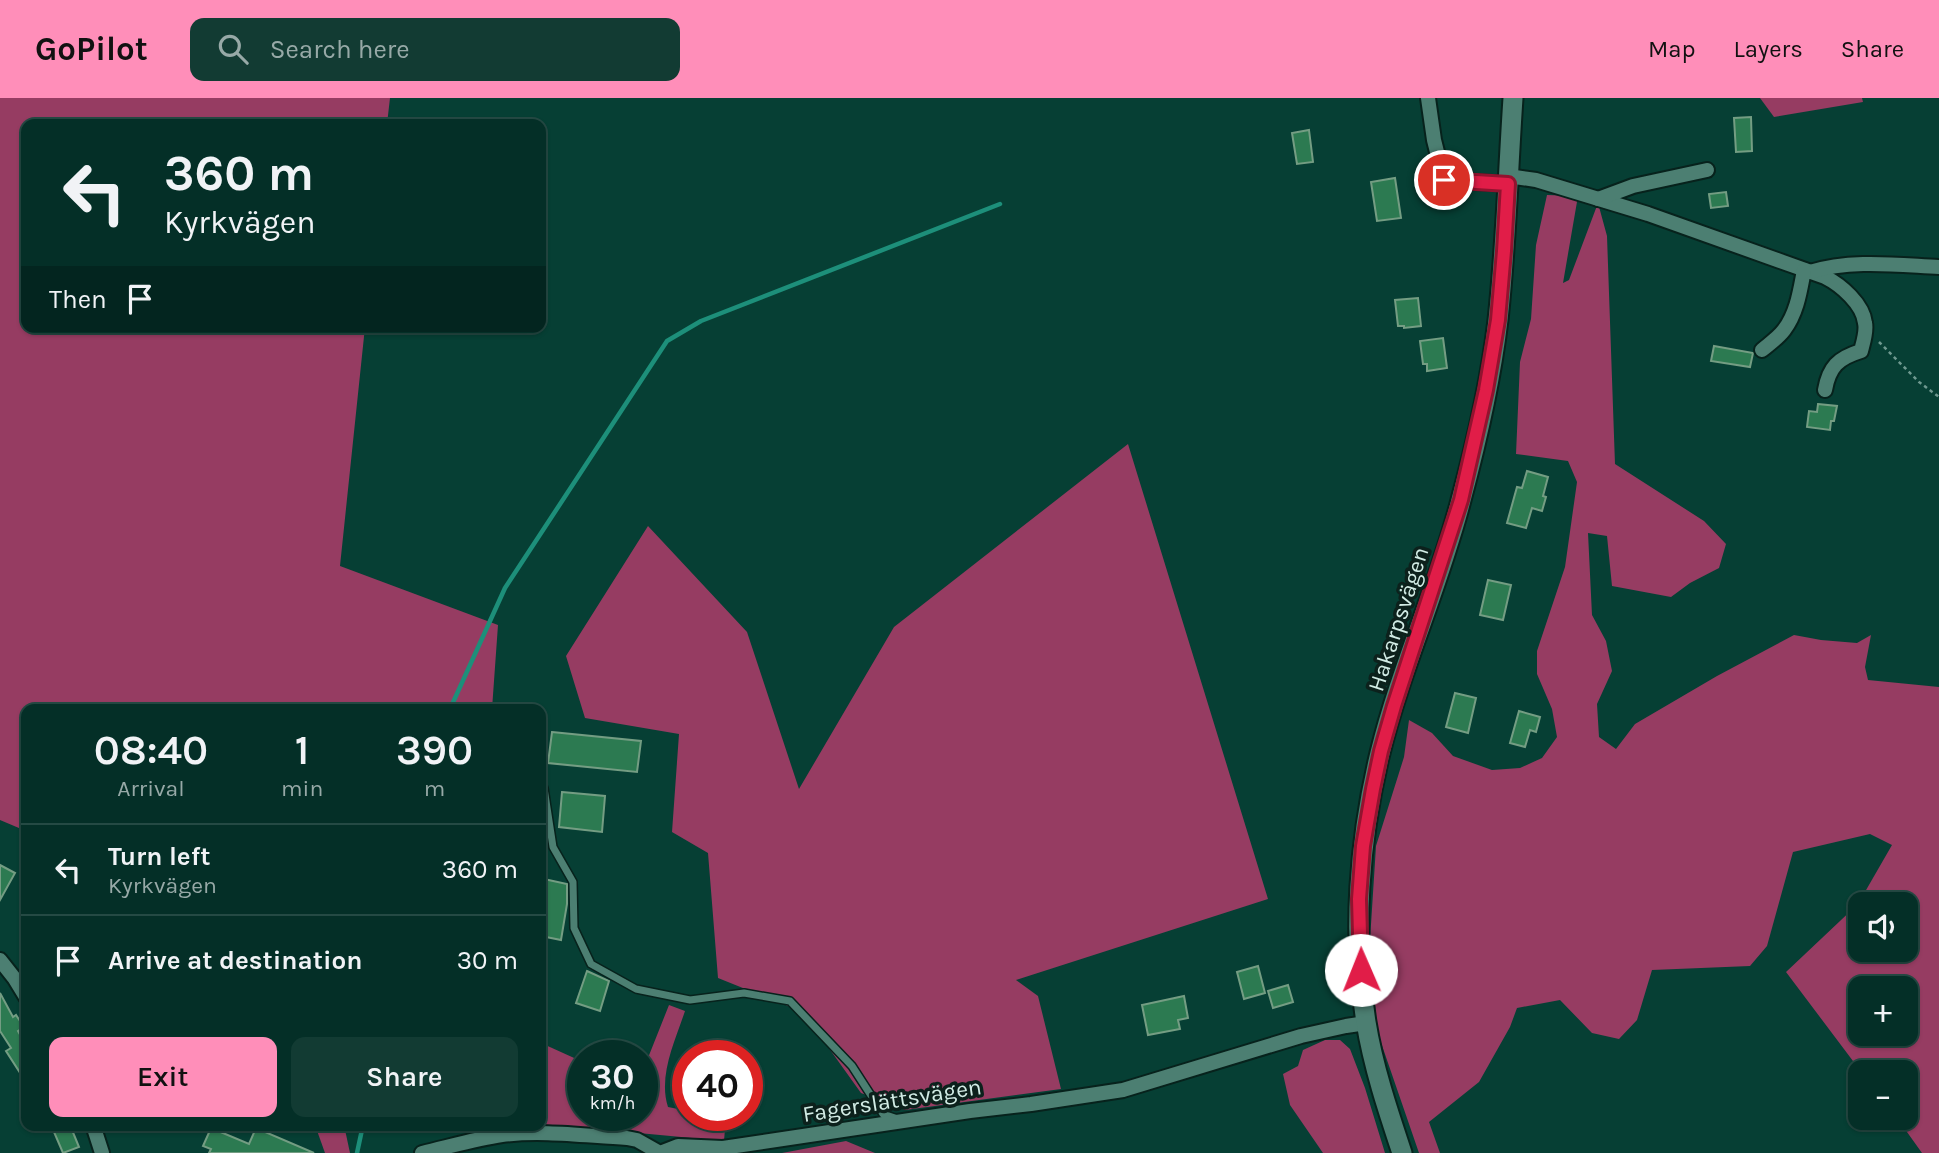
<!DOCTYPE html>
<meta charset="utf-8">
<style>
:root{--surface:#042f27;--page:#123b33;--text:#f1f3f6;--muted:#97a9a7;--line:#254a44;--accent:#ff8eb9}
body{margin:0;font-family:Karla,sans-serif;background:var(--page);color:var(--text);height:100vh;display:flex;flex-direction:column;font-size:26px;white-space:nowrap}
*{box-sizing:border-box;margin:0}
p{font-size:23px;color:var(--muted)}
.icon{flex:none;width:38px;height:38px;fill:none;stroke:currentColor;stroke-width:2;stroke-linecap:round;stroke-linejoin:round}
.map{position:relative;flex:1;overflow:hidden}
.drawer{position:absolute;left:21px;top:606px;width:525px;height:427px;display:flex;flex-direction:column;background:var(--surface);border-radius:14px;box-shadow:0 2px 5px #0004,0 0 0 2px var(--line)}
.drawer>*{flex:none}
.guide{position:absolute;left:21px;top:21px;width:525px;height:214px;border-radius:14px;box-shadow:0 2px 5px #0004,0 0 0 2px var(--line);background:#042f27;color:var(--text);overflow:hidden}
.controls{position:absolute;left:1848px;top:794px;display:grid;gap:14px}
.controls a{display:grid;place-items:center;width:70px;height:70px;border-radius:14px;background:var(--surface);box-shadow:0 2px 5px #0004,0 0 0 2px var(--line);font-size:35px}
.speed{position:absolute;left:567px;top:942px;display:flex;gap:14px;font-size:35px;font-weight:700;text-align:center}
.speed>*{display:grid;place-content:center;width:91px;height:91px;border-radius:50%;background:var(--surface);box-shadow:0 2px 5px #0004,0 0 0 2px var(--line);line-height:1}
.speed small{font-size:18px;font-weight:400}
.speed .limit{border:10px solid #d22;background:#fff;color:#111}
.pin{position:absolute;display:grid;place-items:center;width:60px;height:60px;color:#fff;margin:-30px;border:4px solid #fff;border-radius:50%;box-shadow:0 2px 7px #0007}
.me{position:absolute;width:77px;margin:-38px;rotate:359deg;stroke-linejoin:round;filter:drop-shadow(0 0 5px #0008)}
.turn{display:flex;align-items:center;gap:24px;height:147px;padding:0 28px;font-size:32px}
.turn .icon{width:91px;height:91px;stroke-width:2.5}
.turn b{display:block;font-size:49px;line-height:60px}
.then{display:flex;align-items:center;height:66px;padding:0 28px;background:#0003;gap:14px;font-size:26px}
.eta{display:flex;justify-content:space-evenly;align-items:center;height:119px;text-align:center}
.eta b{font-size:42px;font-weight:600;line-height:49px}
.primary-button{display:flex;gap:14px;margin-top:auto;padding:14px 28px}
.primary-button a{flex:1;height:80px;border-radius:14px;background:var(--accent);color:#111;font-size:28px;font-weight:600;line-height:80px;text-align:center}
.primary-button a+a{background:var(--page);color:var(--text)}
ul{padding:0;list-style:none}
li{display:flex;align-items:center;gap:21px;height:91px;padding:0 28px;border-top:2px solid var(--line)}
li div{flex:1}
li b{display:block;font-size:26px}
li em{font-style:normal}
header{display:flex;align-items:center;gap:42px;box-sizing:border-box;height:98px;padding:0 35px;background:var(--accent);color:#111}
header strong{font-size:33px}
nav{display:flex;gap:38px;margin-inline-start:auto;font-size:24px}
.search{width:490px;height:63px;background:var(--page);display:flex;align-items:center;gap:18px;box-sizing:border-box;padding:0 24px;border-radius:14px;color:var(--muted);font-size:26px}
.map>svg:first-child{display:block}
</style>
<header>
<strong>GoPilot</strong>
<div class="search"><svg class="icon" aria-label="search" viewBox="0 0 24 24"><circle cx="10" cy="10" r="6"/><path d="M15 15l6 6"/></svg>Search here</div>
<nav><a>Map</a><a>Layers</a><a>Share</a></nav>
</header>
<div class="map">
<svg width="1939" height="1055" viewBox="0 0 1939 1055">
<rect width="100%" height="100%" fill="#063f34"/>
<g fill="#963c62" fill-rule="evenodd">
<path d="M 0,0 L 390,0 L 387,26 L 26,26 L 26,229 L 365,229 L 340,468 L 498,527 L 492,611 L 26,611 L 26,733 L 0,722 Z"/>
<path d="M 1760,0 L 1862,0 L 1863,4 L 1774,19 Z"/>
<path d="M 1547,97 L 1578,98 L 1563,185 L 1569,182 L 1598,105 L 1607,138 L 1615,366 L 1704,423 L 1726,446 L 1719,470 L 1690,485 L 1671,499 L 1612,488 L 1607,438 L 1588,435 L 1592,517 L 1606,543 L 1612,573 L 1597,606 L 1599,639 L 1616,651 L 1635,626 L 1717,578 L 1794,537 L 1821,542 L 1857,545 L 1871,537 L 1865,569 L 1868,582 L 1939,589 L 1939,1055 L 1922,1055 L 1897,1020 L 1906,1020 L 1906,975 L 1862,975 L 1786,874 L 1858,806 L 1892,747 L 1870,736 L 1793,754 L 1767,848 L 1750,868 L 1652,872 L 1637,922 L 1619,941 L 1592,935 L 1560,902 L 1517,910 L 1510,929 L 1479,984 L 1429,1024 L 1440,1055 L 1419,1055 L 1377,933 L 1370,842 L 1376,748 L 1404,659 L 1409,622 L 1432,635 L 1453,658 L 1492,672 L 1520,670 L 1542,660 L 1557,639 L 1552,611 L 1537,576 L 1537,553 L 1565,469 L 1577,384 L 1568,363 L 1516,356 L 1520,264 L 1531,221 L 1536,147 ZM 1860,807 L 1906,807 L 1906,852 L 1860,852 ZM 1860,891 L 1906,891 L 1906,936 L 1860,936 Z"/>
<path d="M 1128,346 L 1268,801 L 1016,882 L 1038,898 L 1061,991 L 905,1012 L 861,995 L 803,914 L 718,880 L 708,755 L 672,734 L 679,636 L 585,620 L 566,558 L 648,428 L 747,534 L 799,691 L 894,529 Z"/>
<path d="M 669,907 L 685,913 C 675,943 658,978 668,1009 L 688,1013 L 688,1017 L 703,1017 L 725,1031 L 724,1043 L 585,1030 L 543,1031 L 541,1021 L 541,945 L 583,964 L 583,1017 L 642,1017 L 642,975 Z"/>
<path d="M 1325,942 L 1340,942 L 1350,951 L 1365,990 L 1385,1055 L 1323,1055 L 1290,1007 L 1283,976 L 1298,968 L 1303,952 Z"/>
<path d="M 315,1027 L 344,1027 L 350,1055 L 325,1055 Z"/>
<path d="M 846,1043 L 875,1055 L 782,1055 Z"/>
</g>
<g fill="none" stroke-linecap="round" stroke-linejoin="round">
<g stroke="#1d8f7a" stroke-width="4.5">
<path d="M 450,611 L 505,490 L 667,243 L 701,223 L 1000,106"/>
<path d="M 357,1055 L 363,1027"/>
</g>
</g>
<g fill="#2c7a51" stroke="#749d83" stroke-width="2">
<path d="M 1751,19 L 1752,53 L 1736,54 L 1734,20 Z"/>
<path d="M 1309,32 L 1313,64 L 1297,66 L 1292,35 Z"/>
<path d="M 1395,80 L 1401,120 L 1377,123 L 1371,84 Z"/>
<path d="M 1726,94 L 1728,108 L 1711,110 L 1709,96 Z"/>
<path d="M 1418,200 L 1421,228 L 1404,230 L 1404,228 L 1398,228 L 1395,202 Z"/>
<path d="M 1443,240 L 1447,270 L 1427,273 L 1427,266 L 1423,266 L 1420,243 Z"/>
<path d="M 1714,248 L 1753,255 L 1750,269 L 1711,263 Z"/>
<path d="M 1818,306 L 1837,308 L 1834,323 L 1831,323 L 1830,332 L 1807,329 L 1809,313 L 1817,314 Z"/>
<path d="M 1527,373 L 1548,379 L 1543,398 L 1546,399 L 1542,413 L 1532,410 L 1526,430 L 1507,425 L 1517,389 L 1522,390 Z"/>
<path d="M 1488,482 L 1511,487 L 1503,522 L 1480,517 Z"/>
<path d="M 1455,595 L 1476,600 L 1468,635 L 1446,629 Z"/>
<path d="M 1519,613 L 1540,619 L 1536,634 L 1530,632 L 1525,649 L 1510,645 Z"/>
<path d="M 552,634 L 641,643 L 637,674 L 548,665 Z"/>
<path d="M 562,694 L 605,698 L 602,734 L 559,729 Z"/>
<path d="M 0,767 L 15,775 L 0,802 Z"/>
<path d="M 544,781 L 567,786 L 567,806 L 561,842 L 541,838 L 546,811 L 541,810 Z"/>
<path d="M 1258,868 L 1265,895 L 1244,901 L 1237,874 Z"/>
<path d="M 587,873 L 609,883 L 600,913 L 576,905 Z"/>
<path d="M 1288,887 L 1293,904 L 1273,910 L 1268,893 Z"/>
<path d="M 0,895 L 13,919 L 16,917 L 24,929 L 18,933 L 26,947 L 26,984 L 6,953 L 11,950 L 0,933 Z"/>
<path d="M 1184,898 L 1188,920 L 1178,922 L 1180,931 L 1148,937 L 1142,907 Z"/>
<path d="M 51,1027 L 70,1027 L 79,1049 L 63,1055 Z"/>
<path d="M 211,1030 L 249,1046 L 256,1030 L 314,1055 L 209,1055 L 211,1051 L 203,1048 Z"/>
</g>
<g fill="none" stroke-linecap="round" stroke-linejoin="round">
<defs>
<path id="lane" d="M 544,690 L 553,749 L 573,784 L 574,830 L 591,866 L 636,891 L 690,902 L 744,895 L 790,903 L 852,968 L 883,1016 L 898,1021"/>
<g id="street">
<path d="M 1428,0 L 1434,42 L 1444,82 L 1508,86"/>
<path d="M 1508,78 L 1536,82 L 1648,116 L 1825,179 C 1841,187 1863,206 1865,225 C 1867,233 1863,245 1861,253 C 1838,260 1829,269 1825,292"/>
<path d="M 1598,101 L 1633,88 L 1707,72"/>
<path d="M 1810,174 C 1851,161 1897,167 1939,169"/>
<path d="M 1762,252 C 1769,246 1778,240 1784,232 C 1797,215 1800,193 1804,172"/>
<path d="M 0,862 L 15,881 L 26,899"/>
<path d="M 93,1027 L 102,1055"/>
<path d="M 422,1055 C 448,1049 475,1041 502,1037 C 543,1032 586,1038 627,1040 L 637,1042 L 660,1055 L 678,1048 L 723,1050 L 970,1013 L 1031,1006 L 1123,992 L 1301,938 L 1346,928 L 1366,925"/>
</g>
<path id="secondary" d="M 1402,1055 C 1388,1013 1373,968 1366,924 C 1352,836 1359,742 1380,655 C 1401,569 1439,488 1461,402 C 1477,343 1491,282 1498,222 C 1506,148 1508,74 1513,0"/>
</defs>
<use href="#lane" stroke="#07221c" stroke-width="10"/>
<use href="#street" stroke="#07221c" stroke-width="18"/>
<use href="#secondary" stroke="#07221c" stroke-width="23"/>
<path stroke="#6e988f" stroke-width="2.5" stroke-dasharray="3.5 3.5" stroke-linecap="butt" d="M 1879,244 L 1919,284 L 1939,299"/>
<use href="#lane" stroke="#4c7f72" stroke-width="7"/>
<use href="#street" stroke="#4c7f72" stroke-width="14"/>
<use href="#secondary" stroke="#4c7f72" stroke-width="19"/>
</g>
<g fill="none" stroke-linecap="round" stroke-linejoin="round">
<defs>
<path id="route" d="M 1361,872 L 1359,801 L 1363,748 L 1373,691 L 1381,653 L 1394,608 L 1461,402 L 1486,292 L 1498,222 L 1504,153 L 1508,86 L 1444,82"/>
</defs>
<use href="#route" stroke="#92132f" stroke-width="18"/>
<use href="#route" stroke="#e11d48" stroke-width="12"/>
</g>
<g text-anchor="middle" stroke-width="7" stroke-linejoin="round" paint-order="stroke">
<g font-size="23" fill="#d2ece5" stroke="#0c211c">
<text transform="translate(1398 521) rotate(-72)" y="8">Hakarpsvägen</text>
<text transform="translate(892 1002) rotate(-9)" y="8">Fagerslättsvägen</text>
</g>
</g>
</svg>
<div class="controls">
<a><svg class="icon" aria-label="sound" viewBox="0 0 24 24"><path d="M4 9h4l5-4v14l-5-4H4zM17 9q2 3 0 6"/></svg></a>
<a>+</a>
<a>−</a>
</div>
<div class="speed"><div>30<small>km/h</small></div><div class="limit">40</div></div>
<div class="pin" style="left:1444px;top:82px;background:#d93025"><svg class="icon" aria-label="arrive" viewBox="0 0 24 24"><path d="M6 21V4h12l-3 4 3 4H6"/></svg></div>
<svg class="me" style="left:1361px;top:872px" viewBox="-20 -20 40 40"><circle r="19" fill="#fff"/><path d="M0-13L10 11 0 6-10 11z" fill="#e11d48"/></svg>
<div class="guide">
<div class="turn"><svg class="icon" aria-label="left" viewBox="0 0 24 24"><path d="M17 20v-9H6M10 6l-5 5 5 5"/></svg><div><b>360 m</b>Kyrkvägen</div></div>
<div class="then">Then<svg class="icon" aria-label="arrive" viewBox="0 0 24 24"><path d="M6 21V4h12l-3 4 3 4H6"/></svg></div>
</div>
<section class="drawer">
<div class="eta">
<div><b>08:40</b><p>Arrival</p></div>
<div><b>1</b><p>min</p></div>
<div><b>390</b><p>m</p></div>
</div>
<ul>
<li><svg class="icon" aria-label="left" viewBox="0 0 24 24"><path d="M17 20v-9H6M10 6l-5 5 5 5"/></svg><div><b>Turn left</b><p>Kyrkvägen</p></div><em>360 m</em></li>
<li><svg class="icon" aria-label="arrive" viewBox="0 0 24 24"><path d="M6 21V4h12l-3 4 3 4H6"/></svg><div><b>Arrive at destination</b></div><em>30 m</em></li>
</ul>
<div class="primary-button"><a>Exit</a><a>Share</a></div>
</section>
</div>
